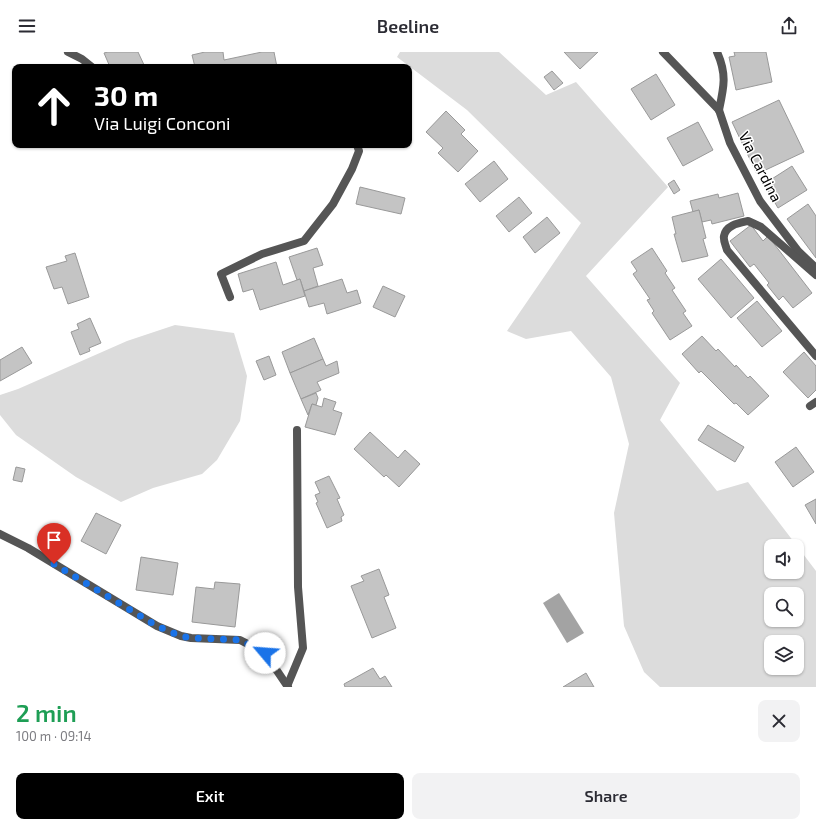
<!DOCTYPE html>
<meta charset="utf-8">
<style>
:root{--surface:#fff;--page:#f2f2f3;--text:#2b2b33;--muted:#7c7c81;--accent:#000}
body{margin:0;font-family:"Exo 2",sans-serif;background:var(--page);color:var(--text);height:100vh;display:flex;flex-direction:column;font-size:15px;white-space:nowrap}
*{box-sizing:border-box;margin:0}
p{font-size:13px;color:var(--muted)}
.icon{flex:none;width:22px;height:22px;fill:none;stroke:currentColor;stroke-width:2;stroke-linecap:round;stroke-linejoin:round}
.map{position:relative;height:635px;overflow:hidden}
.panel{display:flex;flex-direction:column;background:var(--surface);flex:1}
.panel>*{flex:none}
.guide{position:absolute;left:12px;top:12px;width:400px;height:84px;border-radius:8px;box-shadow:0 1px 3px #0004;background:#000;color:#fff;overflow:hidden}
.tools{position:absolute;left:764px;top:487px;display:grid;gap:8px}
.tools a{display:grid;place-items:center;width:40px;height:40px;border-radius:8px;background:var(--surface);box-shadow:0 1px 3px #0004;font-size:20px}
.pin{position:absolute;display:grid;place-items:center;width:34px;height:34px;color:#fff;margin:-41px -17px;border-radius:50% 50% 50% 0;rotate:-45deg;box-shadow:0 0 4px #0007}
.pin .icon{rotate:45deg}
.me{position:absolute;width:44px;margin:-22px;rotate:297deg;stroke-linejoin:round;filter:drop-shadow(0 0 3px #0008)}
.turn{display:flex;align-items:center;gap:14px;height:84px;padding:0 16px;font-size:18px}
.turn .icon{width:52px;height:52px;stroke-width:2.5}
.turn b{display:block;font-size:28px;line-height:34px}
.round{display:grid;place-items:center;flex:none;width:42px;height:42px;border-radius:8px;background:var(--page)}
.overview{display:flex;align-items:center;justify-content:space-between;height:68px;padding:0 16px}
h1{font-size:24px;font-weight:600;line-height:30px;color:#1e9e55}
.button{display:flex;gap:8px;margin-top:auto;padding:8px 16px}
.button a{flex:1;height:46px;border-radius:8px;background:var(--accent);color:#fff;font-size:16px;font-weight:600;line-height:46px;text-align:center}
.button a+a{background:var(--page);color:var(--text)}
header{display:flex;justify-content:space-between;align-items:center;height:52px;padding:0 16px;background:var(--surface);font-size:18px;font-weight:600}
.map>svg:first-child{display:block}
</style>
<header><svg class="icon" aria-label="menu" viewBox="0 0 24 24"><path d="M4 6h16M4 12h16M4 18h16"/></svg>Beeline<svg class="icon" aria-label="share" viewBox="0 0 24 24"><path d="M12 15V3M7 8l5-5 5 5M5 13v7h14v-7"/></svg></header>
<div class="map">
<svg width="816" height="635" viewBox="0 0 816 635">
<rect width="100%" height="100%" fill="#fff"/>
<g fill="#dcdcdc" fill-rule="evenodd">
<path d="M 400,0 L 499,0 L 546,43 L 576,30 L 668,135 L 586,224 L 680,331 L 660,368 L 717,439 L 748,430 L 797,494 L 771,494 L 771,520 L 797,520 L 797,494 L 816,519 L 816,635 L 660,635 L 644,620 L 624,574 L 614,461 L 629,392 L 611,325 L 571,279 L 526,287 L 507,279 L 581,171 L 467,58 L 397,5 ZM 771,542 L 797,542 L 797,568 L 771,568 ZM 771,590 L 797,590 L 797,616 L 771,616 Z"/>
<path d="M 175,273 L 234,281 L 247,324 L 240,369 L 217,408 L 202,422 L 153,436 L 121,450 L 76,425 L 16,383 L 0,363 L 0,343 L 18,337 L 127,289 Z"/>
</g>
<path fill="#a3a3a3" d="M 559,541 L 584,581 L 567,591 L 543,551 Z"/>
<g fill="#c4c4c4" stroke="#999">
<path d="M 108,0 L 138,0 L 145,15 L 110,15 L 104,1 Z"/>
<path d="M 205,0 L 223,0 L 224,8 L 262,0 L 274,0 L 277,15 L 195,15 L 192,3 Z"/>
<path d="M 564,0 L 598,0 L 580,17 Z"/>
<path d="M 734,0 L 766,0 L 772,30 L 736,38 L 729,5 L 735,4 Z"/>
<path d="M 552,19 L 563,31 L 554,38 L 544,25 Z"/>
<path d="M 656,22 L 675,53 L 651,68 L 631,37 Z"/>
<path d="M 779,48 L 804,100 L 757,122 L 732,70 Z"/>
<path d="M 446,59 L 465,78 L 461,82 L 478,99 L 458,120 L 438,101 L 443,96 L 426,80 Z"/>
<path d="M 698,70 L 713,98 L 683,114 L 667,86 Z"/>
<path d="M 494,109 L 508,127 L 480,150 L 465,132 Z"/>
<path d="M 792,114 L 807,138 L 778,156 L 764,132 Z"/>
<path d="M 674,128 L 680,138 L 674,142 L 668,132 Z"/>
<path d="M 360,135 L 405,146 L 401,162 L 356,152 Z"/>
<path d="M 738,141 L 744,164 L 712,172 L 711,168 L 702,170 L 699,158 L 693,160 L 690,149 L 718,142 L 719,146 Z"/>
<path d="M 519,145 L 532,161 L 509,180 L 496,164 Z"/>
<path d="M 808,152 L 816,164 L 816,206 L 787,167 Z"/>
<path d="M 699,158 L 706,186 L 703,187 L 708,204 L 682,210 L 674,182 L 676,182 L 672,165 Z"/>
<path d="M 547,165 L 560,181 L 535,201 L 523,185 Z"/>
<path d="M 751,173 L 763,189 L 768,184 L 812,241 L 793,256 L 783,244 L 779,248 L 767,233 L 769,231 L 754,212 L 750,215 L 730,189 Z"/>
<path d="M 317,196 L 323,213 L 313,216 L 318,234 L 304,239 L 300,227 L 297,228 L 289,205 Z"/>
<path d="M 652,196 L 667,219 L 665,221 L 675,236 L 672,238 L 686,259 L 683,261 L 692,274 L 670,288 L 652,261 L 654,259 L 647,248 L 650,247 L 633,222 L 637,219 L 631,210 Z"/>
<path d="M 75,201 L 89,245 L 68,252 L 62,235 L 54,237 L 46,215 L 67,209 L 65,204 Z"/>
<path d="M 721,207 L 754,246 L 731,266 L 698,227 Z"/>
<path d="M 276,210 L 283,233 L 300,227 L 305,244 L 260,258 L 253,237 L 243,240 L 238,222 Z"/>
<path d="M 342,227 L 347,241 L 357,238 L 361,251 L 327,262 L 324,251 L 309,255 L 304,239 Z"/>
<path d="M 383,234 L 405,244 L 395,265 L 373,255 Z"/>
<path d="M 757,249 L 782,279 L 762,295 L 737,266 Z"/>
<path d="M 90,266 L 101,291 L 89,296 L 90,299 L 80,303 L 71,280 L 79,277 L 77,272 Z"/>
<path d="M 702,284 L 716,299 L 718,297 L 735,315 L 736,313 L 748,326 L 750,324 L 769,344 L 748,363 L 736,351 L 734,352 L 701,319 L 699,321 L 682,302 Z"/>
<path d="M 314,286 L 323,307 L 290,321 L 282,300 Z"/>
<path d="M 22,295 L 32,311 L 0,329 L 0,308 Z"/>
<path d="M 804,300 L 816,314 L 816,338 L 808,346 L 783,320 Z"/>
<path d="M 269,304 L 276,323 L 264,328 L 256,309 Z"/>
<path d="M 323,307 L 326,314 L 337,309 L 339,321 L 317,330 L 321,338 L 301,347 L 290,321 Z"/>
<path d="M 316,341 L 318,346 L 316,353 L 312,352 L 308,363 L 301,347 Z"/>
<path d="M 324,346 L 336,350 L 333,358 L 342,361 L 335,383 L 305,375 L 312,352 L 322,355 Z"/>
<path d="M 708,373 L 744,395 L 735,410 L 698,388 Z"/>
<path d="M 370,380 L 398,406 L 405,398 L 420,412 L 399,435 L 386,423 L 384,425 L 354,397 Z"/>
<path d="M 796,395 L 814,420 L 793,435 L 775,410 Z"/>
<path d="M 16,415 L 25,417 L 22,430 L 13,428 Z"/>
<path d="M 329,424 L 340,446 L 337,447 L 344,463 L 341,465 L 342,469 L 327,476 L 316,451 L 318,450 L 315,443 L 320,441 L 315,430 Z"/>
<path d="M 816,447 L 816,472 L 805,453 Z"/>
<path d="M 96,461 L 121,473 L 106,502 L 81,489 Z"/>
<path d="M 141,505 L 178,511 L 173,543 L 136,538 Z"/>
<path d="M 379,517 L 389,543 L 384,545 L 396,576 L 372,586 L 351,534 L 364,529 L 361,524 Z"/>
<path d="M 215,530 L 240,532 L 235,575 L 192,570 L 196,535 L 214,537 Z"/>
<path d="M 373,616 L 380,627 L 385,624 L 392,635 L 345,635 L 344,632 Z"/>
<path d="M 586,621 L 594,635 L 563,635 Z"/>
</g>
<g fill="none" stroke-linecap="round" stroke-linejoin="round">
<g stroke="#555" stroke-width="8">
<path d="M 68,0 L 82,7 L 92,15"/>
<path d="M 663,0 L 719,58 L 730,91 L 760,149 L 798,199 L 816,216"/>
<path d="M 717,0 C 727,22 724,35 719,58"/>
<path d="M 816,223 L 761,175 L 748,169 C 739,171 726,173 724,184 C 723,188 726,194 727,198 L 816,304"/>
<path d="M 230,245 L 221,222 L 262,202 L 304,189 L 333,152 L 352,117 L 359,99 L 357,93"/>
<path d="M 810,354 L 816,350"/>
<path d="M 0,482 L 28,496 L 157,574 L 181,584 L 191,586 L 240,588 L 265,601 L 288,635"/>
<path d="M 288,632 L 303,596 L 298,535 L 297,378"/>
</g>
</g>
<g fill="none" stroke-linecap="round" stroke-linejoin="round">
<path stroke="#1a73e8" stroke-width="7" stroke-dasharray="0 12.6" d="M 54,512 L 157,574 L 180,584 L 191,586 L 240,588 L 265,601"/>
</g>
<g text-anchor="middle" stroke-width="3" stroke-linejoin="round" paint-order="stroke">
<g font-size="15" fill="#000" stroke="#fff">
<text transform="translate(760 115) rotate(63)" y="5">Via Cardina</text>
</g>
</g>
</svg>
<div class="tools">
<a><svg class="icon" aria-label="sound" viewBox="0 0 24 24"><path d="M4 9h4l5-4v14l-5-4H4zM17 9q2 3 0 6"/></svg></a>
<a><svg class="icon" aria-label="search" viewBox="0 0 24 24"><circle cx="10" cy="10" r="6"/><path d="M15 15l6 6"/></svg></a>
<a><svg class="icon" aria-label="layers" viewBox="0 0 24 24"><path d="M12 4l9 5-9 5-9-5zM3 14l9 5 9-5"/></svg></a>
</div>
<div class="pin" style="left:54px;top:512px;background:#d93025"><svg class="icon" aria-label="arrive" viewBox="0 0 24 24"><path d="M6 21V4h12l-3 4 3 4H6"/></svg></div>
<svg class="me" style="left:265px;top:601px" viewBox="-20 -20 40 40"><circle r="19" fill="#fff"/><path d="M0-13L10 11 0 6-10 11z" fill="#1a73e8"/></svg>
<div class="guide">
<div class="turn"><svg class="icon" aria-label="ahead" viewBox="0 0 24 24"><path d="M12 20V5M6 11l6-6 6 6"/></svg><div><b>30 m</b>Via Luigi Conconi</div></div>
</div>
</div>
<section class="panel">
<div class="overview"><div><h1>2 min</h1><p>100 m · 09:14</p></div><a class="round"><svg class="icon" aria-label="close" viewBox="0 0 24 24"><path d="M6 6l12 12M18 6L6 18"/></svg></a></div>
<div class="button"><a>Exit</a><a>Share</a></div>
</section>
